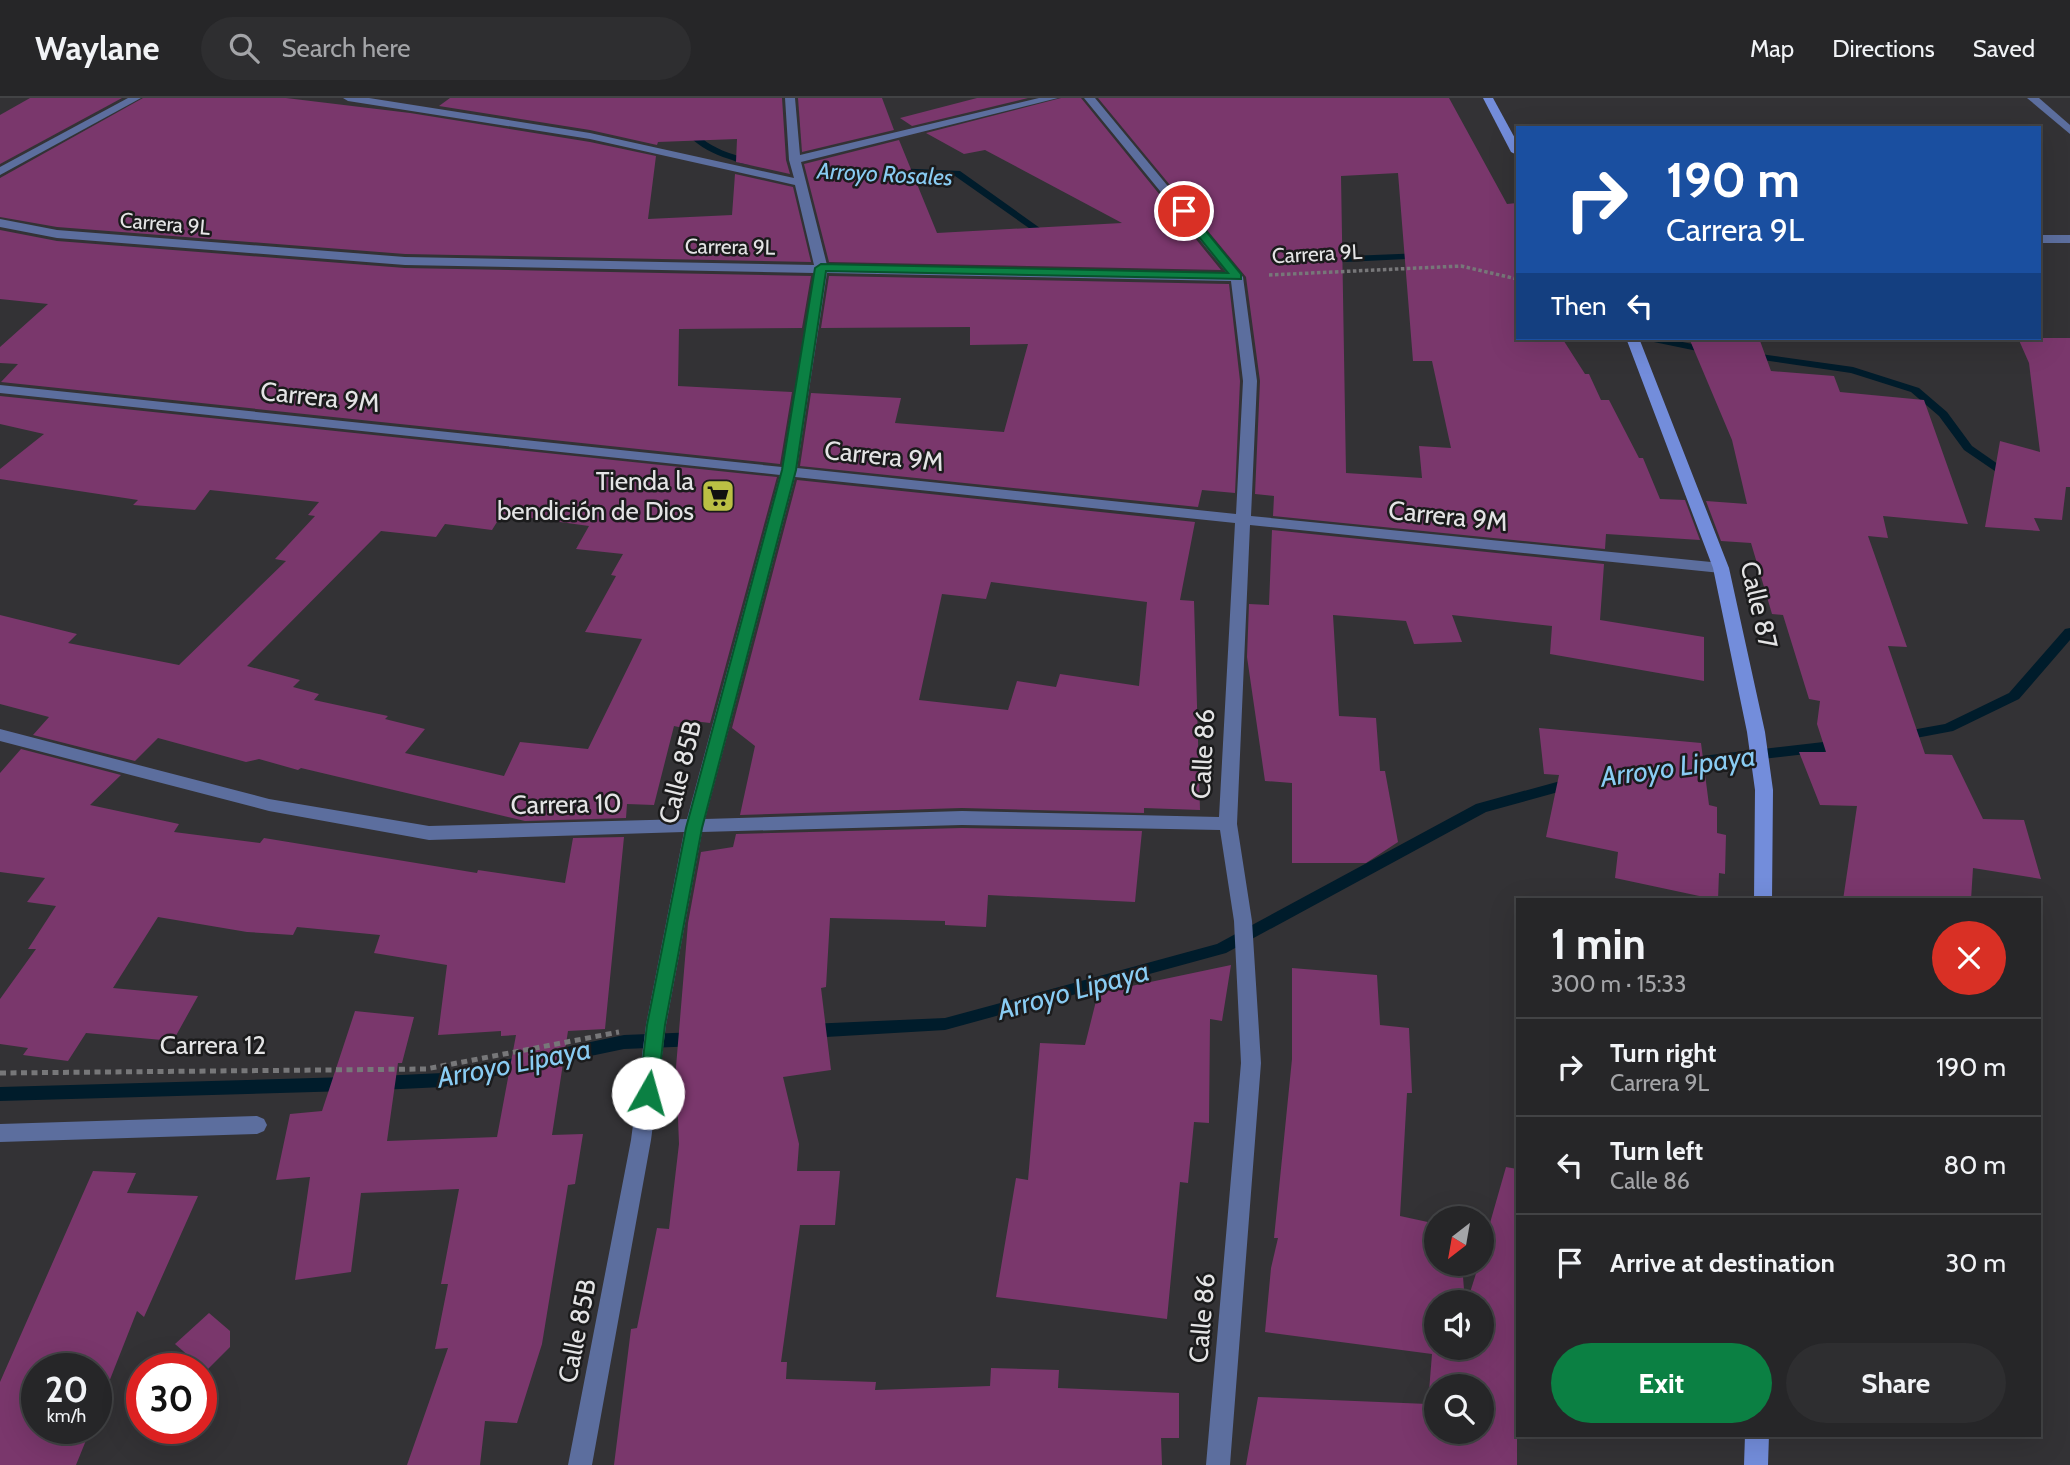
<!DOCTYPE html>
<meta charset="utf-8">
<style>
:root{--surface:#262628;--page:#2e2e30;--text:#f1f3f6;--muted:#a4a5a8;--line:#424345;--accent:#0b8043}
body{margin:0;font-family:Cabin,sans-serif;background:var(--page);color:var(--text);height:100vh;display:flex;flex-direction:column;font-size:26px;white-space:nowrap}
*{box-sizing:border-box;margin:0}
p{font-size:23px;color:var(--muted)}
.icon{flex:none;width:38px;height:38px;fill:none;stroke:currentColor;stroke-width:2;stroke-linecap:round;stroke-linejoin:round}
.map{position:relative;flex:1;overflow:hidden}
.side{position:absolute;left:1516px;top:800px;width:525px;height:539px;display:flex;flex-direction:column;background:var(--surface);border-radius:0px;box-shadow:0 7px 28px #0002,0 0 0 2px var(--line)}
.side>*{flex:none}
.hud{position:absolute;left:1516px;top:28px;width:525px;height:214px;border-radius:0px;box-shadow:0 7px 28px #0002,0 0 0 2px var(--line);background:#1a4fa0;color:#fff;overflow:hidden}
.needle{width:46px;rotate:211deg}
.buttons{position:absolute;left:1424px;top:1108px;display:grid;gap:14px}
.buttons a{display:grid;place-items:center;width:70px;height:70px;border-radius:50%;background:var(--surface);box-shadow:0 7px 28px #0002,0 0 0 2px var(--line);font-size:35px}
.speed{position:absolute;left:21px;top:1255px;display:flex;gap:14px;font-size:35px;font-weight:700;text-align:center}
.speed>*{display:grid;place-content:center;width:91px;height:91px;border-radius:50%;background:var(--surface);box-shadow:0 7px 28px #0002,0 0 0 2px var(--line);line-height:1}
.speed small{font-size:18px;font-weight:400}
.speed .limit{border:10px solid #d22;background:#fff;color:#111}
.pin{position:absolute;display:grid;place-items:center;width:60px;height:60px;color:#fff;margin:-30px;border:4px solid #fff;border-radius:50%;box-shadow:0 2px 7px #0007}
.me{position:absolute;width:77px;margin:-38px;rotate:7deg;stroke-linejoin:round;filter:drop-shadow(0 0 5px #0008)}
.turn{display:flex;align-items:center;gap:24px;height:147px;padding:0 35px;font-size:32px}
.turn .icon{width:91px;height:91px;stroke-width:2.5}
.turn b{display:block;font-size:49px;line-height:60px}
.then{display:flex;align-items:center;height:66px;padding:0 35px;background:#0003;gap:14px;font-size:26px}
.round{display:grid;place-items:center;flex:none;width:74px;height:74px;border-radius:37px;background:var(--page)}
.overview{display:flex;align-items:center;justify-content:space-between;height:119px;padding:0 35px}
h1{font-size:42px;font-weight:700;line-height:52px}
.primary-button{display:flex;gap:14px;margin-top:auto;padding:14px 35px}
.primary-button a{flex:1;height:80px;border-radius:42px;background:var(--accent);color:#fff;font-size:28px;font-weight:700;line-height:80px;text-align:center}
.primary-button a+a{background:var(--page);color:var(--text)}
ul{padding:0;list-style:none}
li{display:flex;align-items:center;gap:21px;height:98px;padding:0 35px;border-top:2px solid var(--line)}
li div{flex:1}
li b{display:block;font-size:26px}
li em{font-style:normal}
header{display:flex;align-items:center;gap:42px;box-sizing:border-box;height:98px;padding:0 35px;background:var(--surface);border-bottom:2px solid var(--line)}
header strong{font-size:33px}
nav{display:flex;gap:38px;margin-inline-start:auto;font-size:24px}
.search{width:490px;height:63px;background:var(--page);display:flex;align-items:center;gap:18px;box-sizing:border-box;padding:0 24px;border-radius:38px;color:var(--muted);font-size:26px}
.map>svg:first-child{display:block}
</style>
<header>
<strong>Waylane</strong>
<div class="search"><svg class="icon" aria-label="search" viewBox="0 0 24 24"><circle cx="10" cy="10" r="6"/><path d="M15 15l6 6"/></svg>Search here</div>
<nav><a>Map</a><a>Directions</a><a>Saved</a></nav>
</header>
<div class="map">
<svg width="2070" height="1367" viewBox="0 0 2070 1367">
<rect width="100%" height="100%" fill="#333235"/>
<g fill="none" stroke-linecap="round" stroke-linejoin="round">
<g fill="#001c2b" fill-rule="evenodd">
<path d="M 675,0 L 683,0 C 688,44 717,52 755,63 L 755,67 C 746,67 737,64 729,61 C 696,50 678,35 675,0 Z"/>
<path d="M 894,70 L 960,73 L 1054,140 L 1046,142 L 955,78 L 891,75 L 891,71 Z"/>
<path d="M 1423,155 L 1427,156 L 1427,160 L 1325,165 L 1320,162 L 1325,159 Z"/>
<path d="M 1644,240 L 1663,240 L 1712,250 L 1717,253 L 1712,256 L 1649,243 Z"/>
<path d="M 1746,254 L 1853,269 L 1919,290 L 1947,314 L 1972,348 L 2018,380 L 2016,382 L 2008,382 L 1964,352 L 1939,318 L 1911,294 L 1851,275 L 1742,259 L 1741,257 Z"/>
<path d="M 2070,530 L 2070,542 L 2019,601 L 1953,633 L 1900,643 L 1895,641 L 1893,638 L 1895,635 L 1945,626 L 2009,595 L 2065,531 Z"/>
<path d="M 1841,642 L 1848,647 L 1841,652 L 1684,670 L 1677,665 L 1684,660 Z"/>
<path d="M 1575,679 L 1580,680 L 1582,684 L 1580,688 L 1486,714 L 1226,855 L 945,932 L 809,940 L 803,938 L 801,933 L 803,928 L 809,926 L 945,920 L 1217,846 L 1476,706 Z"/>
<path d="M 698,934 L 704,936 L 706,941 L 704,946 L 698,948 L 624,951 L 443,989 L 379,992 L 373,990 L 371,985 L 373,980 L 379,978 L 443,975 L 624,937 Z"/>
<path d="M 348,979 L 354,981 L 356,986 L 354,991 L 348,993 L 0,1003 L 0,989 Z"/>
</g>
</g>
<g fill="#7a376c" fill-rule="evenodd">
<path d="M 30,0 L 122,0 L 0,66 L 0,17 Z"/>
<path d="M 143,0 L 286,0 L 410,15 L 590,44 L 656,58 L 648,121 L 732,117 L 735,76 L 793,89 L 811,164 L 405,156 L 57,129 L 0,119 L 0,80 Z"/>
<path d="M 450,0 L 782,0 L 786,62 L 790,76 L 736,64 L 737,41 L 658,44 L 657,47 L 590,32 L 439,8 Z"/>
<path d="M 798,0 L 882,0 L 894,32 L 802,54 Z"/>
<path d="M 977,0 L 1028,0 L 912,28 L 900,20 Z"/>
<path d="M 1061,0 L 1081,0 L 1221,172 L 829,164 L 804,66 L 899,42 L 937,135 L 1122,125 L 985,52 L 964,56 L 926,35 Z"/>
<path d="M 1098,0 L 1449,0 L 1507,106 L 1517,105 L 1517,240 L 1562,240 L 1585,276 L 1589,276 L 1601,302 L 1609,302 L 1639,360 L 1643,360 L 1660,401 L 1685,402 L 1700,442 L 1606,436 L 1605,451 L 1273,418 L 1274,398 L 1255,396 L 1260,283 L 1246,179 ZM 1398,75 L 1413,263 L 1432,263 L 1451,350 L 1419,348 L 1422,380 L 1346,375 L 1341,78 Z"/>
<path d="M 0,132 L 57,143 L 405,170 L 811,178 L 802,230 L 679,231 L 678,288 L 792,294 L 780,366 L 1,284 L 18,266 L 0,265 L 0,249 L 48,206 L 0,201 Z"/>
<path d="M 829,178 L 1229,186 L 1240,283 L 1235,395 L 1202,392 L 1198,409 L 800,368 L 811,295 L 901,300 L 895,325 L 1004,334 L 1028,246 L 970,247 L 970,229 L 821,230 Z"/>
<path d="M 1689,240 L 1759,240 L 1771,273 L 1834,278 L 1840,294 L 1924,302 L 1968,426 L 1883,418 L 1888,440 L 1868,438 L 1907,549 L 1888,548 L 1925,656 L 1952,657 L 1983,721 L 2024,722 L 2041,781 L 1973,770 L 1971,802 L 1843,802 L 1857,708 L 1820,707 L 1799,654 L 1826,654 L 1817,626 L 1820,603 L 1809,601 L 1783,517 L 1772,516 L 1751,445 L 1721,443 L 1706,403 L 1747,406 L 1732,342 Z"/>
<path d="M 2018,240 L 2070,240 L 2070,389 L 2066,389 L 2062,422 L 2034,420 L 2040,433 L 1985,429 L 2000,343 L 2040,354 L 2029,265 Z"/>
<path d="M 0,298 L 777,379 L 710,625 L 685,622 L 683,630 L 674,628 L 654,707 L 627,706 L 626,720 L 525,723 L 301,670 L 298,672 L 259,661 L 246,664 L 158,640 L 135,663 L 33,637 L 49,619 L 0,606 L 0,517 L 77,536 L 68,545 L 179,567 L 286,463 L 275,461 L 315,418 L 308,417 L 319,404 L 210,392 L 195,412 L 133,407 L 138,402 L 0,381 L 0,371 L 44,336 L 0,326 ZM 502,416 L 589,428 L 576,451 L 623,456 L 611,477 L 616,478 L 585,534 L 642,541 L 588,651 L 520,644 L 504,678 L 405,655 L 425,631 L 385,621 L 388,618 L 314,602 L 319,596 L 293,589 L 300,582 L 247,568 L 381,433 L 436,439 L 445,426 L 492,432 Z"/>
<path d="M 797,382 L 1195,424 L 1180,502 L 1194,503 L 1200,712 L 1144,710 L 1144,715 L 962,710 L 740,717 L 755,648 L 732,630 ZM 991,484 L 1147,504 L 1139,588 L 1060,576 L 1056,589 L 1017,583 L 1008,612 L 919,602 L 942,496 L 986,501 Z"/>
<path d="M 1272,432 L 1604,466 L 1600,522 L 1704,539 L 1704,583 L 1550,556 L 1552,528 L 1452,517 L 1462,544 L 1414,546 L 1406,523 L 1333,517 L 1339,618 L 1376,620 L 1380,673 L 1385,673 L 1398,744 L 1366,765 L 1292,765 L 1292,685 L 1265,683 L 1247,559 L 1249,506 L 1269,507 Z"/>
<path d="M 1539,630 L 1701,645 L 1709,707 L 1717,709 L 1717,735 L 1726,737 L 1725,776 L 1719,775 L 1718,802 L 1615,780 L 1618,754 L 1546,739 L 1559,677 L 1544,676 Z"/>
<path d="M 21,651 L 121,677 L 90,707 L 179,726 L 174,734 L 260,745 L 264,740 L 477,775 L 478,772 L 565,785 L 573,740 L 624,739 L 605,931 L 568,933 L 552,1037 L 583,1036 L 575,1086 L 568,1087 L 542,1246 L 517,1325 L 485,1323 L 480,1367 L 407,1367 L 448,1250 L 435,1251 L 448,1186 L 441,1186 L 459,1091 L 361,1095 L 351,1174 L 295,1182 L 310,1079 L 276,1082 L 290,1016 L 322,1013 L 355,913 L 414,919 L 402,965 L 398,965 L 387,1043 L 497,1039 L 516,937 L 501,938 L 501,933 L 438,937 L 447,867 L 374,855 L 380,837 L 297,829 L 293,837 L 247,834 L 158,819 L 113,890 L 198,898 L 173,943 L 86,935 L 68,963 L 23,957 L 28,950 L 0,946 L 0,901 L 36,851 L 28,851 L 56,808 L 27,804 L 45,780 L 0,774 L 0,675 Z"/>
<path d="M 962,730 L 1142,733 L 1135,804 L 988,797 L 986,829 L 945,827 L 945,823 L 830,820 L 826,889 L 821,890 L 831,972 L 783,979 L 799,1046 L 797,1073 L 840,1073 L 835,1127 L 800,1127 L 781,1264 L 787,1264 L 786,1281 L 876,1284 L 875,1292 L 990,1288 L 991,1270 L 1059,1272 L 1058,1290 L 1179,1295 L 1179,1340 L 1161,1340 L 1162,1367 L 614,1367 L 631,1231 L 637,1230 L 657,1130 L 669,1131 L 679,1046 L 676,969 L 688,825 L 701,754 L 733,749 L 736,736 Z"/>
<path d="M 1231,867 L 1222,923 L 1210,921 L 1209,1025 L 1194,1024 L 1188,1085 L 1180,1084 L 1167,1221 L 996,1199 L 1016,1080 L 1028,1082 L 1040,945 L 1085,947 L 1098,895 Z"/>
<path d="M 1292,870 L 1377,877 L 1380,927 L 1409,930 L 1412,995 L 1407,995 L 1400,1118 L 1437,1126 L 1437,1166 L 1462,1166 L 1465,1204 L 1437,1204 L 1437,1250 L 1482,1250 L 1482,1204 L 1467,1204 L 1479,1166 L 1482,1166 L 1482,1153 L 1506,1069 L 1517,1071 L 1517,1367 L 1246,1367 L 1258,1299 L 1428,1306 L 1432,1256 L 1265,1234 L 1271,1170 L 1278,1140 L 1274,1140 L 1292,961 ZM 1437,1288 L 1482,1288 L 1482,1334 L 1437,1334 Z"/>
<path d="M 93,1073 L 136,1075 L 127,1095 L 198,1098 L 144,1219 L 137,1213 L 96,1317 L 96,1270 L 37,1270 L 37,1330 L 91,1330 L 76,1367 L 0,1367 L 0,1284 Z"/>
<path d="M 209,1215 L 230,1233 L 230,1249 L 206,1273 L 175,1246 Z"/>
</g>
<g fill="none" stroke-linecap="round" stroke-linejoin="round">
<path stroke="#777779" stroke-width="3.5" stroke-dasharray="3.5 2.5" stroke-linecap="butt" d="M 1269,177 L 1461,168 L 1517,181"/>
<path stroke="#777779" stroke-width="5" stroke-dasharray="6 4.5" stroke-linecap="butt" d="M 0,975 L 426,971 L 619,934"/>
<path fill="#5c6e9e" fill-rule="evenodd" d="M 257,1018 L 264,1021 L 267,1027 L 264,1033 L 257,1036 L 0,1044 L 0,1026 Z"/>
<g fill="#5c6e9e" fill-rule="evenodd">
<path d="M 128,0 L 141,0 L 0,77 L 0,69 Z"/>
<path d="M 343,0 L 369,0 L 590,35 L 794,80 L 789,62 L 785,0 L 795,0 L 800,57 L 1039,0 L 1058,0 L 801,64 L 827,167 L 1227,175 L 1084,0 L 1095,0 L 1243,179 L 1257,283 L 1251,418 L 1721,465 L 1729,470 L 1721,475 L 1250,427 L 1237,726 L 1252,823 L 1261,965 L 1230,1367 L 1206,1367 L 1241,965 L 1234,823 L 1220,732 L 962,727 L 702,734 L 666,927 L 651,1042 L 592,1367 L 568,1367 L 631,1042 L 646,927 L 684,734 L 429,742 L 269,713 L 0,643 L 0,631 L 269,701 L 429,728 L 687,721 L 780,377 L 0,295 L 0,287 L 782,369 L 814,175 L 405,167 L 57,140 L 0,129 L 0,121 L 57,132 L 405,159 L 814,167 L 795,87 L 590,41 L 348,3 ZM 827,175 L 1231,183 L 1243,283 L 1236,416 L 797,370 ZM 795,379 L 1235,425 L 1219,719 L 962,713 L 705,721 Z"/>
<path d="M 2027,0 L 2039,0 L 2070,27 L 2070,36 Z"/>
<rect x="2039" y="137" width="31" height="8"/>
</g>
<g fill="#738ddb" fill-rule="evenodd">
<path d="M 1483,0 L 1493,0 L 1517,44 L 1517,57 L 1511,54 Z"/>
<path d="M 1626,240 L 1639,240 L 1729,470 L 1765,634 L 1773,692 L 1772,802 L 1754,802 L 1755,692 L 1747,634 L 1713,470 Z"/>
<path d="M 1745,1337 L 1769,1337 L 1768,1367 L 1744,1367 Z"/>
</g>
</g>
<path fill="#0b8043" stroke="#07532c" stroke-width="2" d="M 1184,110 L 1188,111 L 1241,176 L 1241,181 L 826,173 L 796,372 L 702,730 L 665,927 L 657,995 L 654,1000 L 648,1002 L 641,1000 L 639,995 L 647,927 L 686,730 L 782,372 L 815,170 L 821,166 L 1228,175 L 1178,113 Z"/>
<defs>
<symbol id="supermarket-square" viewBox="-11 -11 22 22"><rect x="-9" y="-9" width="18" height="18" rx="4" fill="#bbc044" stroke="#1b1b1c"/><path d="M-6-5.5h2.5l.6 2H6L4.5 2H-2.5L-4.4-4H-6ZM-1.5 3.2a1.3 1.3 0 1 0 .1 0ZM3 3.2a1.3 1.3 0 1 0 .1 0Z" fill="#111"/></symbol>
</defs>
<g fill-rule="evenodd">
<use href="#supermarket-square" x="699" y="379" width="38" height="38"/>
</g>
<g text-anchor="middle" stroke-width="5" stroke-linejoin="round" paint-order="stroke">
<g font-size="21" fill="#e4e4e5" stroke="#1b1b1c">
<text transform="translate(165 126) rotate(5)" y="7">Carrera 9L</text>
<text transform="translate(730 149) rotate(1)" y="7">Carrera 9L</text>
<text transform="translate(1317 156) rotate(-3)" y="7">Carrera 9L</text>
</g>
<g font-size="23" font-style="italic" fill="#89ccf3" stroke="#1b1b1c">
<text transform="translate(885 76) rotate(3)" y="8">Arroyo Rosales</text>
</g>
<g font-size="26" fill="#e4e4e5" stroke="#1b1b1c">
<text transform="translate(320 299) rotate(6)" y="9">Carrera 9M</text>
<text transform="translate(884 358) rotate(6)" y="9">Carrera 9M</text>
<text transform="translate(1448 418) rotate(6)" y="9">Carrera 9M</text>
<text transform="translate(1759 507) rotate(77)" y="9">Calle 87</text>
<text transform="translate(1203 656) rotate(-87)" y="9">Calle 86</text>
<text transform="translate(680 674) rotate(-76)" y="9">Calle 85B</text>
<text transform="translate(566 706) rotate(-1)" y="9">Carrera 10</text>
<text x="213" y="956">Carrera 12</text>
<text transform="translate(1202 1220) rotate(-85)" y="9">Calle 86</text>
<text transform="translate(577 1233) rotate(-79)" y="9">Calle 85B</text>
</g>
<g font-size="26" fill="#e4e4e5" stroke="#1b1b1c" text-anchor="end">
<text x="694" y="392">Tienda la<tspan x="694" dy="30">bendición de Dios</tspan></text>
</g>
<g font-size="28" font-style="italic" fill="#89ccf3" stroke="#1b1b1c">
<text transform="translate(1678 668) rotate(-8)" y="10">Arroyo Lipaya</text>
<text transform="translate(1073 892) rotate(-15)" y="10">Arroyo Lipaya</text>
<text transform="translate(514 965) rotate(-11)" y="10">Arroyo Lipaya</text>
</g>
</g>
</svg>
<div class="buttons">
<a><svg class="needle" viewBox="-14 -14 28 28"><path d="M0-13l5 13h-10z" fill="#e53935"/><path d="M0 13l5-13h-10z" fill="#a4a5a8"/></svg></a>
<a><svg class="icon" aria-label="sound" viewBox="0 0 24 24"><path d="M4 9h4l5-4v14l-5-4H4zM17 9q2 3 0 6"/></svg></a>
<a><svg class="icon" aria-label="search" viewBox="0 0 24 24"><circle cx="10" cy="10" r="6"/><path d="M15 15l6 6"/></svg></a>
</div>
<div class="speed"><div>20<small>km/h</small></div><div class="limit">30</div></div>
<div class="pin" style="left:1184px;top:113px;background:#d93025"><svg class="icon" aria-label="arrive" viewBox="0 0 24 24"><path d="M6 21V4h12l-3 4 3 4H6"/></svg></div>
<svg class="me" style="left:648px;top:995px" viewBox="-20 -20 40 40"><circle r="19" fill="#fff"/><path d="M0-13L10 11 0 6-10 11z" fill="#0b8043"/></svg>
<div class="hud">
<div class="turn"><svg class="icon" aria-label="right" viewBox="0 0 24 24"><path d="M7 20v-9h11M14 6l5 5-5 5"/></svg><div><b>190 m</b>Carrera 9L</div></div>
<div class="then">Then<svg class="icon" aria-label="left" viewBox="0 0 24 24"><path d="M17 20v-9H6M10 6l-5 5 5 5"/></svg></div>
</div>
<section class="side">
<div class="overview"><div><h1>1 min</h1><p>300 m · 15:33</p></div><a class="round" style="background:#d93025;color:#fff"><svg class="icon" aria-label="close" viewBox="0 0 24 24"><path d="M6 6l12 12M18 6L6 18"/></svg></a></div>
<ul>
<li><svg class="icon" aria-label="right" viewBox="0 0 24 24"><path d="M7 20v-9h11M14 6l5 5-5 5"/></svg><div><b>Turn right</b><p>Carrera 9L</p></div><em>190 m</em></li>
<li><svg class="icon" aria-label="left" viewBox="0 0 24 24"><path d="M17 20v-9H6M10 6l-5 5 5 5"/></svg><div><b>Turn left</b><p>Calle 86</p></div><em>80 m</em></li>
<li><svg class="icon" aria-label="arrive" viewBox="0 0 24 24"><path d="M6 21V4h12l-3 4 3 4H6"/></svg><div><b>Arrive at destination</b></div><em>30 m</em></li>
</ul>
<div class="primary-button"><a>Exit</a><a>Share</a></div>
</section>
</div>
